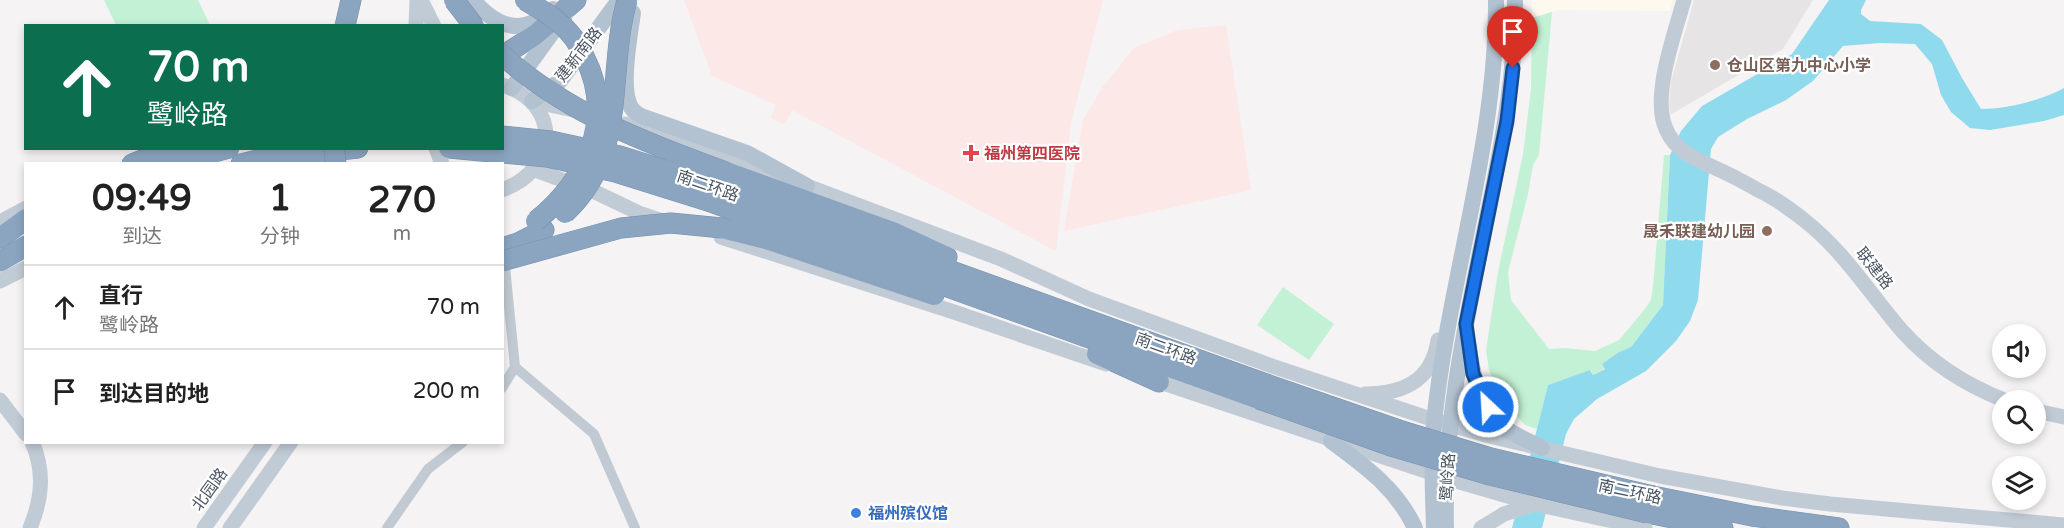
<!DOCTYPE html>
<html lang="zh">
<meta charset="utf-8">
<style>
:root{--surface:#fff;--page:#f2f2f2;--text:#222;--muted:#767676;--line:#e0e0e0}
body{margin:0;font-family:"Varela Round","Noto Sans SC",sans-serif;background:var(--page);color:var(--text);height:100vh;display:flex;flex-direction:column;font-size:22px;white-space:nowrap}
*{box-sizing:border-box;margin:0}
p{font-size:20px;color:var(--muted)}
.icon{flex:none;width:33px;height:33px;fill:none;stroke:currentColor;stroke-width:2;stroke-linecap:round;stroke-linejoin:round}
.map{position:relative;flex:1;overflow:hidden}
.drawer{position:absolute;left:24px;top:162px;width:480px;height:282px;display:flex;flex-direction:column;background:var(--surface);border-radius:0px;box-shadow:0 3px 9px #0003}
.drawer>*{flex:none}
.guide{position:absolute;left:24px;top:24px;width:480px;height:126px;border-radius:0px;box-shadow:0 3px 9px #0003;background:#0b6e4f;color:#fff;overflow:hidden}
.tools{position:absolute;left:1992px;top:324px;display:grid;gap:12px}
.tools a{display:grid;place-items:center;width:54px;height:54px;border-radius:50%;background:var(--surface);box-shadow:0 3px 9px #0003;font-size:30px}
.pin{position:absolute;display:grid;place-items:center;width:51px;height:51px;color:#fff;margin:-62px -26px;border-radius:50% 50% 50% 0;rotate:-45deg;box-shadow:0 0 6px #0007}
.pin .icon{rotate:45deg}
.me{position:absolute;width:66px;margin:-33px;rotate:335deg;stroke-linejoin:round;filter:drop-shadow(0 0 4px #0008)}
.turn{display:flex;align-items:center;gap:21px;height:126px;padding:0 24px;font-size:27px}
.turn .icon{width:78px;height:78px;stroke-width:2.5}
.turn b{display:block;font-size:42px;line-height:51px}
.eta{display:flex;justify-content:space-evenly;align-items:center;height:102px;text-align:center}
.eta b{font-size:36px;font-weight:700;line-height:42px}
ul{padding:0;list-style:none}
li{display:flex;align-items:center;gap:18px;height:84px;padding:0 24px;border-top:2px solid var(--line)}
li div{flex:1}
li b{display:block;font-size:22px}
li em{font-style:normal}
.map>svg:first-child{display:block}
</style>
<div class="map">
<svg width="2064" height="528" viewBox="0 0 2064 528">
<rect width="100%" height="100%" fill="#f5f3f3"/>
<path fill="#fdf9ef" d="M 1532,0 L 1673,0 L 1670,11 L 1557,10 L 1532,18 Z"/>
<path fill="#e6e4e5" d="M 1694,0 L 1813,0 L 1783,49 L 1670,115 L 1669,103 L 1671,82 Z"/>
<g fill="#fce8e6">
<path d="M 684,0 L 1103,0 L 1071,123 L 1056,251 L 792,110 L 784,124 L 771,118 L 776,105 L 712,76 Z"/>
<path d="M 1226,25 L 1251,190 L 1064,231 L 1083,120 L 1102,88 L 1134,48 L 1178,30 Z"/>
</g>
<g fill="#c3f1d5">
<path d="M 104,0 L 198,0 L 210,25 L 116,25 Z"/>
<path d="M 1552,12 L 1539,155 L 1533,165 L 1528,194 L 1508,272 L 1511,300 L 1549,349 L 1565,348 L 1595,351 L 1619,340 L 1645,309 L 1651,300 L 1653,287 L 1664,155 L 1670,155 L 1663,305 L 1631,347 L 1619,352 L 1602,364 L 1605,368 L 1593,375 L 1591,370 L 1548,385 L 1537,429 L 1525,425 L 1503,402 L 1489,370 L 1486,350 L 1498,272 L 1523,154 L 1531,89 L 1532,18 Z"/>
<path d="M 1283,287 L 1334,324 L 1309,360 L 1257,325 Z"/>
</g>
<path fill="#90daee" d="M 1829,0 L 1866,0 L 1861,10 L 1861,14 L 1870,21 L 1921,24 L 1942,40 L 1962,78 L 1981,109 C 2006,109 2043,100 2064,88 L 2064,115 L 2044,121 L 1990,130 L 1970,128 L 1951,112 L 1941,95 L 1932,64 L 1915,44 L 1880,43 L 1843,46 L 1813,81 L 1786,100 L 1747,119 L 1718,137 L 1711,149 L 1698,300 L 1690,321 L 1676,341 L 1646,371 L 1597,399 L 1574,419 L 1566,434 L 1542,528 L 1512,528 L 1548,385 L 1590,370 L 1593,375 L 1605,369 L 1602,364 L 1619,352 L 1631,347 L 1663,305 L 1670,155 L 1681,131 L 1702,106 L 1792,54 Z"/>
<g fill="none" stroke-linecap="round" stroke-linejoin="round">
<defs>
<g id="highway">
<path d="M 345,26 L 351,0"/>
<path d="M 502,56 L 535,35 L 576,0"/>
<path d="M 132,164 L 172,148"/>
<path d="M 168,164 L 229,148"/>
<path d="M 241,164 L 266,158 L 358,148"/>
<path d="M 726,172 L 895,233 L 947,257"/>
<path d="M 718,187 L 1266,384"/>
<path d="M 711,202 L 1259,399"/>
<path d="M 722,228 L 766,239 L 934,295"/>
<path d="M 0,238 L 26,219"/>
<path d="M 502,248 L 518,243 L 544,230"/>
<path d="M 0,261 L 26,246"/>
<path d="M 1097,354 L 1159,382"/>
<path d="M 1653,496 L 1752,516 L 1839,528"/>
<path d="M 1647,513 L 1723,528"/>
</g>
</defs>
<use href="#highway" stroke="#7690ad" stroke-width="21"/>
<g stroke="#c1cad2" stroke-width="10">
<path d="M 515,367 L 594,434 L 635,528"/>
<path d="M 502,388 L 515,367 L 504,257"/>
<path d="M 387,528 L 428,469 L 463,442"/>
</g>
<g stroke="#c1cbd6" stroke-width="15">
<path d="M 421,0 L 434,26"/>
<path d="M 1684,0 C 1675,33 1651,97 1666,129 C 1675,150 1693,158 1713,167 C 1729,174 1744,182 1758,190 C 1775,198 1789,208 1804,220 C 1844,251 1870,294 1903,332 C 1931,363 1966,385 2004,400"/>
<path d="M 416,26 L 417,0"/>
<path d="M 502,85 C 562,103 559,170 502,190"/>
<path d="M 532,101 L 573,110"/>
<path d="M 625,124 L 655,133 L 807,186 L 1001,259 L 1089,299 L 1272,366 L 1434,420 L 1489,436 L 1660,476 L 1782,498 L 1830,504 L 2064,525"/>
<path d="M 436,148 L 442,164"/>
<path d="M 535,170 L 595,192 L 639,213 L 666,222"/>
<path d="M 0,222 L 26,208"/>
<path d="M 721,237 L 954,312 L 1106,364"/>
<path d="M 0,281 L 26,268"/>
<path d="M 1151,379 L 1446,478 L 1535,504 L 1645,528"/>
<path d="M 1365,394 C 1403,394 1432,381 1438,340"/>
<path d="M 0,400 L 26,434"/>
<path d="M 2036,411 L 2064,417"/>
<path d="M 30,528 C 42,499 45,472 32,442"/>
<path d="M 204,528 L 265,442"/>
<path d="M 230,528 L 291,442"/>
<path d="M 1481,528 L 1504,514 L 1535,504"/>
</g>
<g stroke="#b3c2d1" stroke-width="16">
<path d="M 473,0 C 498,29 523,36 553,9"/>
<path d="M 633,13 C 630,34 621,83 629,103 C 631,109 635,113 641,116 L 747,153 L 807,186"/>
<path d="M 512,88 L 565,15"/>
<path d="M 532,101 L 560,81 L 619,0"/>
<path d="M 1468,342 C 1472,373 1480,407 1504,427 C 1515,436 1529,441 1542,448"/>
<path d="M 1331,441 C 1365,466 1397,489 1415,528"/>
<path d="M 1434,528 C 1433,493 1431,458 1434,423 C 1448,281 1497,144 1496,0"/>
<path d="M 1446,528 C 1443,420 1468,313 1489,208 C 1503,139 1516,71 1515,0"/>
</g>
<use href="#highway" stroke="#8ba5c1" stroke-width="20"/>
<defs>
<g id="highway-bridge">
<path d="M 454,0 L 474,26"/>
<path d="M 525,0 C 541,10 560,20 572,36 C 577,41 580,49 584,56 C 616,118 587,180 536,221"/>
<path d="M 502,55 C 567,113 646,143 726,172"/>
<path d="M 502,136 L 551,141 L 620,156 L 718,187"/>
<path d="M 334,148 L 336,164"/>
<path d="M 449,148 L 547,157 L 615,172 L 711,202"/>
<path d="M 565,213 C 629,153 606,76 627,0"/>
<path d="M 502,261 L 621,228 L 671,223 L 722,228"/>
<path d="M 1266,384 L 1399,430 L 1491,458 L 1653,496"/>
<path d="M 1259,399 L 1394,447 L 1486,474 L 1647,513"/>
</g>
</defs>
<use href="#highway-bridge" stroke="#7690ad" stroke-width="21" stroke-linecap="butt"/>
<use href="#highway-bridge" stroke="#8ba5c1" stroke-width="20"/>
</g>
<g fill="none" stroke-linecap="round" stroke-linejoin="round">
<defs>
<path id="route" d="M 1488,407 L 1473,374 L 1466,324 L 1507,121 L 1513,68"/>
</defs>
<use href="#route" stroke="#114b97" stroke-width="15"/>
<use href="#route" stroke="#1a73e8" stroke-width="10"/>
</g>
<g fill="#8d6e63" stroke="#fff" stroke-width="2">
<circle cx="1715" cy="65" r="6"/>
<circle cx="1767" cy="231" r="6"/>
</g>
<path fill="#e0444e" stroke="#fff" stroke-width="2" d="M968 144h6v6h6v6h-6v6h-6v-6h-6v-6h6z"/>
<circle fill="#3f7fe0" stroke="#fff" stroke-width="2" cx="856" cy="513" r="6"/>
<g text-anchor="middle" stroke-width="4.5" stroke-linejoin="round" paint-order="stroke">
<g font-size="16" fill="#4a5661" stroke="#fff">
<text transform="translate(578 54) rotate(-52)" y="6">建新南路</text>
<text transform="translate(708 185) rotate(19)" y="6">南二环路</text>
<text transform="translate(1875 268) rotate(51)" y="6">联建路</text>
<text transform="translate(1166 348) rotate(20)" y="6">南二环路</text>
<text transform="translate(1447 477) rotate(-87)" y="6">鹭岭路</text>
<text transform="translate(209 489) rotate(-54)" y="6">北园路</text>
<text transform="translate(1630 491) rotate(12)" y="6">南二环路</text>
</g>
<g font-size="16" font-weight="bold" fill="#785e54" stroke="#fff" text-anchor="start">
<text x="1727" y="71">仓山区第九中心小学</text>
<text x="1755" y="237" text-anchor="end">晟禾联建幼儿园</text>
</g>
<g font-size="16" font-weight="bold" fill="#be3a42" stroke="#fff" text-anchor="start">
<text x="984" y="159">福州第四医院</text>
</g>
<g font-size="16" font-weight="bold" fill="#366cbe" stroke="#fff" text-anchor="start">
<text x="868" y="519">福州殡仪馆</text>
</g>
</g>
</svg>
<div class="tools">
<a><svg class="icon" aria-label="sound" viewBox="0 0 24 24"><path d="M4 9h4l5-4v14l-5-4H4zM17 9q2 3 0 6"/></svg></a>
<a><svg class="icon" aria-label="search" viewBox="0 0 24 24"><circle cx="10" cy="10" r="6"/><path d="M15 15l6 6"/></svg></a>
<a><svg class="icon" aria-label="layers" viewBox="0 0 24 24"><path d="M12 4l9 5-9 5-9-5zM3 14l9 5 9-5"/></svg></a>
</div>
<div class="pin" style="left:1513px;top:68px;background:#d93025"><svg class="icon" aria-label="arrive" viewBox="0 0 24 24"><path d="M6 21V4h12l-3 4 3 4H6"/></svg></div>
<svg class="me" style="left:1488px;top:407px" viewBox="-20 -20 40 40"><circle r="17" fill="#1a73e8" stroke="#fff" stroke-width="3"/><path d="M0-11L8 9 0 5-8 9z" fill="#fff"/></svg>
<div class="guide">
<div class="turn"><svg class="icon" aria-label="ahead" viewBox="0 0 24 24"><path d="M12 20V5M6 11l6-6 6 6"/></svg><div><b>70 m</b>鹭岭路</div></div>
</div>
<section class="drawer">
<div class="eta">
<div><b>09:49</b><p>到达</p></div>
<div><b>1</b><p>分钟</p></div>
<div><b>270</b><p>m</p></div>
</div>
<ul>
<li><svg class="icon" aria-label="ahead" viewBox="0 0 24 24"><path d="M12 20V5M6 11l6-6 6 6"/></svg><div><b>直行</b><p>鹭岭路</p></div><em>70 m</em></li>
<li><svg class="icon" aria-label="arrive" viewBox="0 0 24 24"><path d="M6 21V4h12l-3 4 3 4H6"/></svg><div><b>到达目的地</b></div><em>200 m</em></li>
</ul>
</section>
</div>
